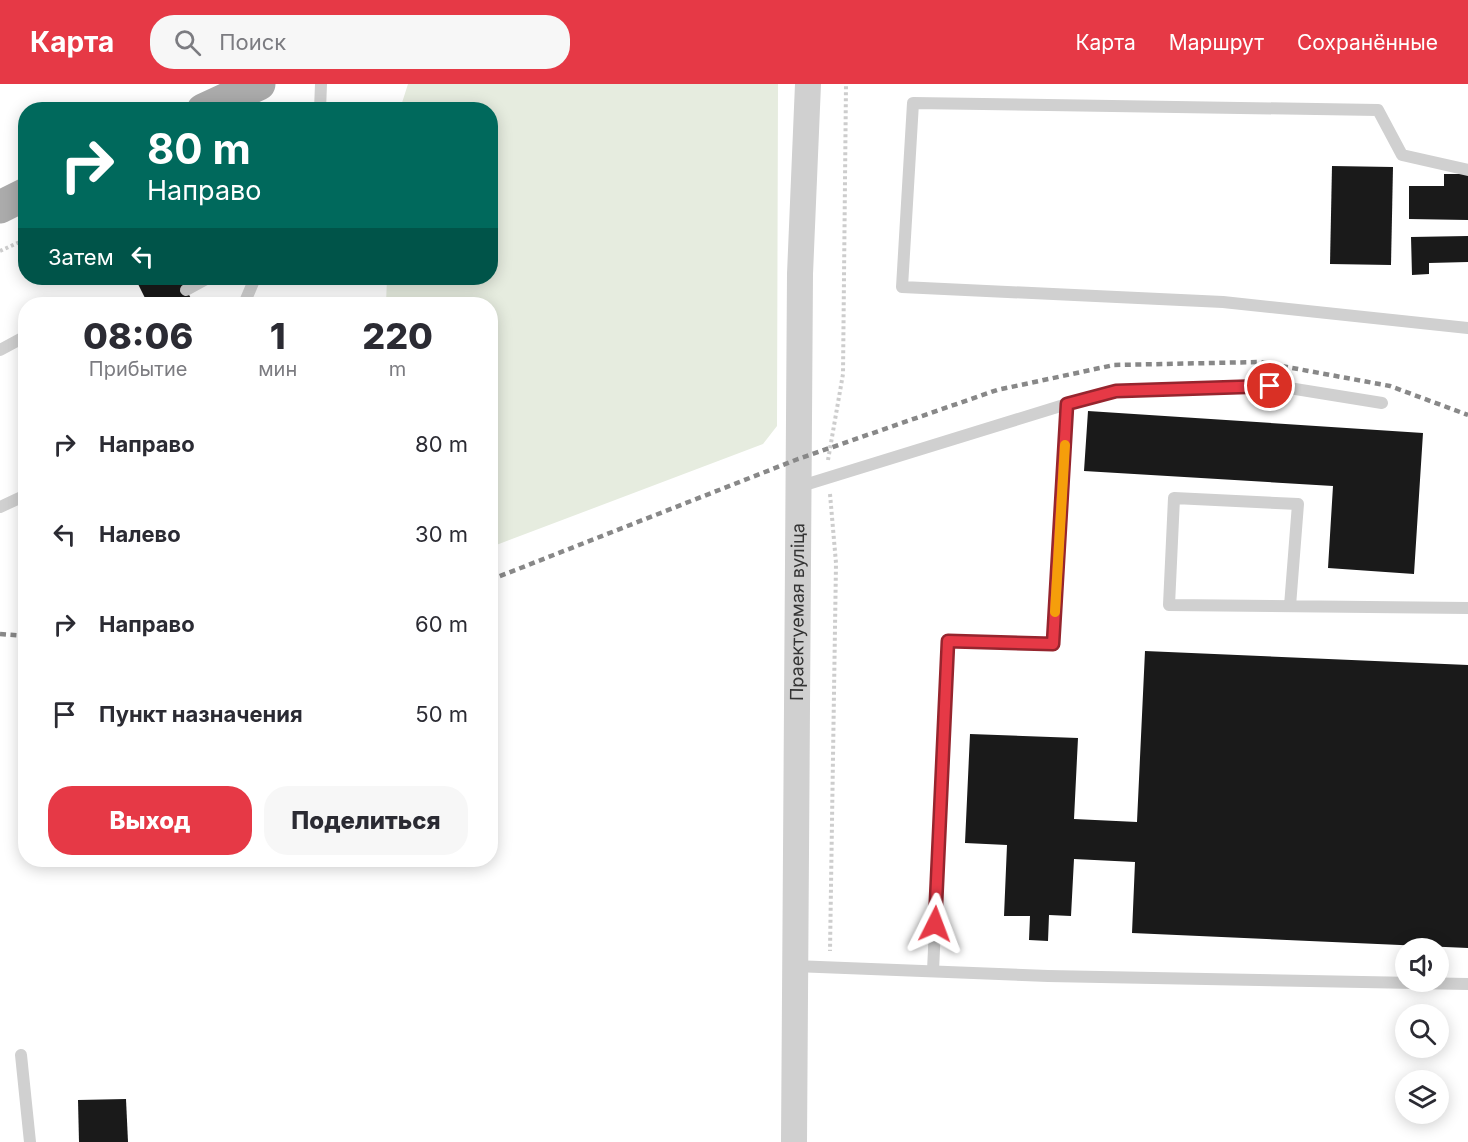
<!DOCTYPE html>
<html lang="ru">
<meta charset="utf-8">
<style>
:root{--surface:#fff;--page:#f7f7f7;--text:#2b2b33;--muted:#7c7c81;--accent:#e63946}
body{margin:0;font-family:Inter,sans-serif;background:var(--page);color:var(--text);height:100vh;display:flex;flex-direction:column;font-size:22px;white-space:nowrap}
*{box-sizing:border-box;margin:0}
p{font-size:20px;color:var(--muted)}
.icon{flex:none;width:33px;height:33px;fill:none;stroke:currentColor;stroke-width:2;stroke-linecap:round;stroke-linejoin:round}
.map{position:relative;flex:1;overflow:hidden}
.panel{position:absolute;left:18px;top:213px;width:480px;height:570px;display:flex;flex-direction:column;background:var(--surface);border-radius:24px;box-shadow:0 3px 15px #0003}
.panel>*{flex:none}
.banner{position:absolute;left:18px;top:18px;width:480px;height:183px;border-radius:24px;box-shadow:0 3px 15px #0003;background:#00695c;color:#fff;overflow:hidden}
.fabs{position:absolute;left:1395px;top:854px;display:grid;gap:12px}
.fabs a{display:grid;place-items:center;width:54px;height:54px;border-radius:50%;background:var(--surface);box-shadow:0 3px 15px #0003;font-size:30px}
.pin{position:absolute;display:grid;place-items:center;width:51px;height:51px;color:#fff;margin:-26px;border:3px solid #fff;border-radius:50%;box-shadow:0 2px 6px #0007}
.me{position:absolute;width:66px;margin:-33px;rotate:3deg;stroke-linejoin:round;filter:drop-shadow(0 0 4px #0008)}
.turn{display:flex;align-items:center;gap:21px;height:126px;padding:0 30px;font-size:27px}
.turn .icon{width:78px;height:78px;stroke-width:2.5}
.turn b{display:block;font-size:42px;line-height:51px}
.then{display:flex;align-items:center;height:57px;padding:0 30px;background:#0003;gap:12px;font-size:22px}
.eta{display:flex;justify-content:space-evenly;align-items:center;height:102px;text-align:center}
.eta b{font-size:36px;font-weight:800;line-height:42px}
.cta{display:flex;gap:12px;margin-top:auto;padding:12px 30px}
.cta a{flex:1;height:69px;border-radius:24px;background:var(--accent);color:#fff;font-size:24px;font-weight:800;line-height:69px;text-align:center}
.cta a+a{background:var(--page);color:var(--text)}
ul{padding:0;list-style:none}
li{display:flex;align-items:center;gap:18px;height:90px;padding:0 30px}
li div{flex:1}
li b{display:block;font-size:22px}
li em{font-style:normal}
header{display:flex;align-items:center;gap:36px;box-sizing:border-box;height:84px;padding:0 30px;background:var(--accent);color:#fff}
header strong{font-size:28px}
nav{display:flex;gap:33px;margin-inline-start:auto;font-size:21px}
.search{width:420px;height:54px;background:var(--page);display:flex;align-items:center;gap:15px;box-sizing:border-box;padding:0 21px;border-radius:24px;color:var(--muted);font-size:22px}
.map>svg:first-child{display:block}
</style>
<header>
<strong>Карта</strong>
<div class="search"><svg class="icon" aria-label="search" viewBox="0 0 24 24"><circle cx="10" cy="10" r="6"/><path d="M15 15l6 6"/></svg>Поиск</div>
<nav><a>Карта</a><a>Маршрут</a><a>Сохранённые</a></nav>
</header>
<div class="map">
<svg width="1468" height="1058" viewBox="0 0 1468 1058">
<rect width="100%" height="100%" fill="#fff"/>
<path fill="#e6ecdf" d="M 408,0 L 778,0 L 777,342 L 763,360 L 491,463 L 490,220 L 386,220 L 387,194 L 490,194 L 490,26 L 400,25 Z"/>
<g fill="#1a1a1a">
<path d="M 1332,82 L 1393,83 L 1391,181 L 1330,180 Z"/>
<path d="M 1444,90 L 1468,90 L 1468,136 L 1409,135 L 1409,102 L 1444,102 Z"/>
<path d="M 1468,152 L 1468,178 L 1429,179 L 1429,190 L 1412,191 L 1411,153 Z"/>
<path d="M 142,194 L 180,194 L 194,220 L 148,220 L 136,196 Z"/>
<path d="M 1088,327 L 1423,349 L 1414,490 L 1328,484 L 1333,402 L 1084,387 Z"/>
<path d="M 1145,567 L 1468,581 L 1468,864 L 1132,849 L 1135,778 L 1074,775 L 1071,832 L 1049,831 L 1048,857 L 1029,856 L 1030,832 L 1004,832 L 1007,761 L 965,759 L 970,650 L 1078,654 L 1074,735 L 1137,738 Z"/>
<path d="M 126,1015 L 128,1058 L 79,1058 L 78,1016 Z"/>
</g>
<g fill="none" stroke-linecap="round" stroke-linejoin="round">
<g stroke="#cdcdcd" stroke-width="4" stroke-dasharray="3 3" stroke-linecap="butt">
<path d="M 295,26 L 303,21"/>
<path d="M 0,167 L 26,155"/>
<path d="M 828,376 L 843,290 L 846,0"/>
<path d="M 830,410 L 836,479 L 830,867"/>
</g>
<g stroke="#d0d0d0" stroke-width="12">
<path d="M 320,26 L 321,0"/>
<path d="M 1468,86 L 1402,71 L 1378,26 L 913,19 L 902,203 L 1223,218 L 1468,244"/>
<path d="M 186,206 L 208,194"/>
<path d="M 244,220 L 255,194"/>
<path d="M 0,266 L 26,252"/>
<path d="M 798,403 L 1067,320 L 1116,307 L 1270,301 L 1382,319"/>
<path d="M 0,423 L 26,411"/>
<path d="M 1290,522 L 1298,420 L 1174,414 L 1169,521 L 1468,524"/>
<path d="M 794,882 L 1048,892 L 1468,900"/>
<path d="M 933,887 L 948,557 L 1053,560 L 1067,320"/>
<path d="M 21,971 L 30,1058"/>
</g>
<path stroke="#d0d0d0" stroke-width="26" id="s1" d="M 794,1058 L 800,190 L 808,0"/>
<g stroke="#ababab" stroke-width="33">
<path d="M 203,26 L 259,0"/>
<path d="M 0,123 L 26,110"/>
</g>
<g stroke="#888" stroke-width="4.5" stroke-dasharray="6 4.5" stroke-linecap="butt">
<path d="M 490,496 L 798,375 L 997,306 L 1114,281 L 1260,278 L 1390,302 L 1468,331"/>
<path d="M 0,550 L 26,552"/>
</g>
</g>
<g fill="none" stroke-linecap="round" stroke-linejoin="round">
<defs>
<path id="route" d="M 935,840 L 948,557 L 1053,560 L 1067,320 L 1116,307 L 1270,302"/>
</defs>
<use href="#route" stroke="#96252e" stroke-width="15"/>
<use href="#route" stroke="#e63946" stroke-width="10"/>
<path stroke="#f59e0b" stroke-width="10" d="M 1055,528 L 1065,361"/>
</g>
<g text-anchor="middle" stroke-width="6" stroke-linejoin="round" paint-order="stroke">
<g font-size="18" fill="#333" stroke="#fff">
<text dy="6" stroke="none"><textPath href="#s1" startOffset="530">Праектуемая вуліца</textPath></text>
</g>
</g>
</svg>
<div class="fabs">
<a><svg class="icon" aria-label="sound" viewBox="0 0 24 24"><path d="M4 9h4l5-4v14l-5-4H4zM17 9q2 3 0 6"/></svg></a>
<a><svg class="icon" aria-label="search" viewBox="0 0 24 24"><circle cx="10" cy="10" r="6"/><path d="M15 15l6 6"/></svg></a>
<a><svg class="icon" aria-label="layers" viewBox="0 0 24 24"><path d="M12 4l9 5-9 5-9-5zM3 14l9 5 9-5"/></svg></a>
</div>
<div class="pin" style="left:1270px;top:302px;background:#d93025"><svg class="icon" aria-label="arrive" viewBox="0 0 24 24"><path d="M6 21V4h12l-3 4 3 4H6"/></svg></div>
<svg class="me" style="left:935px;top:840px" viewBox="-20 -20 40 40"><path d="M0-17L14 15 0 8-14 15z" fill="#e63946" stroke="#fff" stroke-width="4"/></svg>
<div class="banner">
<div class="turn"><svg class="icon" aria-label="right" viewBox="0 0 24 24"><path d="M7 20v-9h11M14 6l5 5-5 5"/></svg><div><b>80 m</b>Направо</div></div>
<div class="then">Затем<svg class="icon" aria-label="left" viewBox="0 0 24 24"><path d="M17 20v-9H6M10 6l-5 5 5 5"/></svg></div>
</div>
<section class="panel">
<div class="eta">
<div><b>08:06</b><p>Прибытие</p></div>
<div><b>1</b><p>мин</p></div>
<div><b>220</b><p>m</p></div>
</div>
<ul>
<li><svg class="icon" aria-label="right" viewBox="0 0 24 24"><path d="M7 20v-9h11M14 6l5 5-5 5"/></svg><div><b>Направо</b></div><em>80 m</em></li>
<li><svg class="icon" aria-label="left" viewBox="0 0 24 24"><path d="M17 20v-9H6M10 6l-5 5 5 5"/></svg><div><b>Налево</b></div><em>30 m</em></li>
<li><svg class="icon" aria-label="right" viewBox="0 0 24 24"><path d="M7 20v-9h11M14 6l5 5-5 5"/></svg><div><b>Направо</b></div><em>60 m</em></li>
<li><svg class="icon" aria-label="arrive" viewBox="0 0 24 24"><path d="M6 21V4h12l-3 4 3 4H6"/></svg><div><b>Пункт назначения</b></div><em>50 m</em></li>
</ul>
<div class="cta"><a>Выход</a><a>Поделиться</a></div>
</section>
</div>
